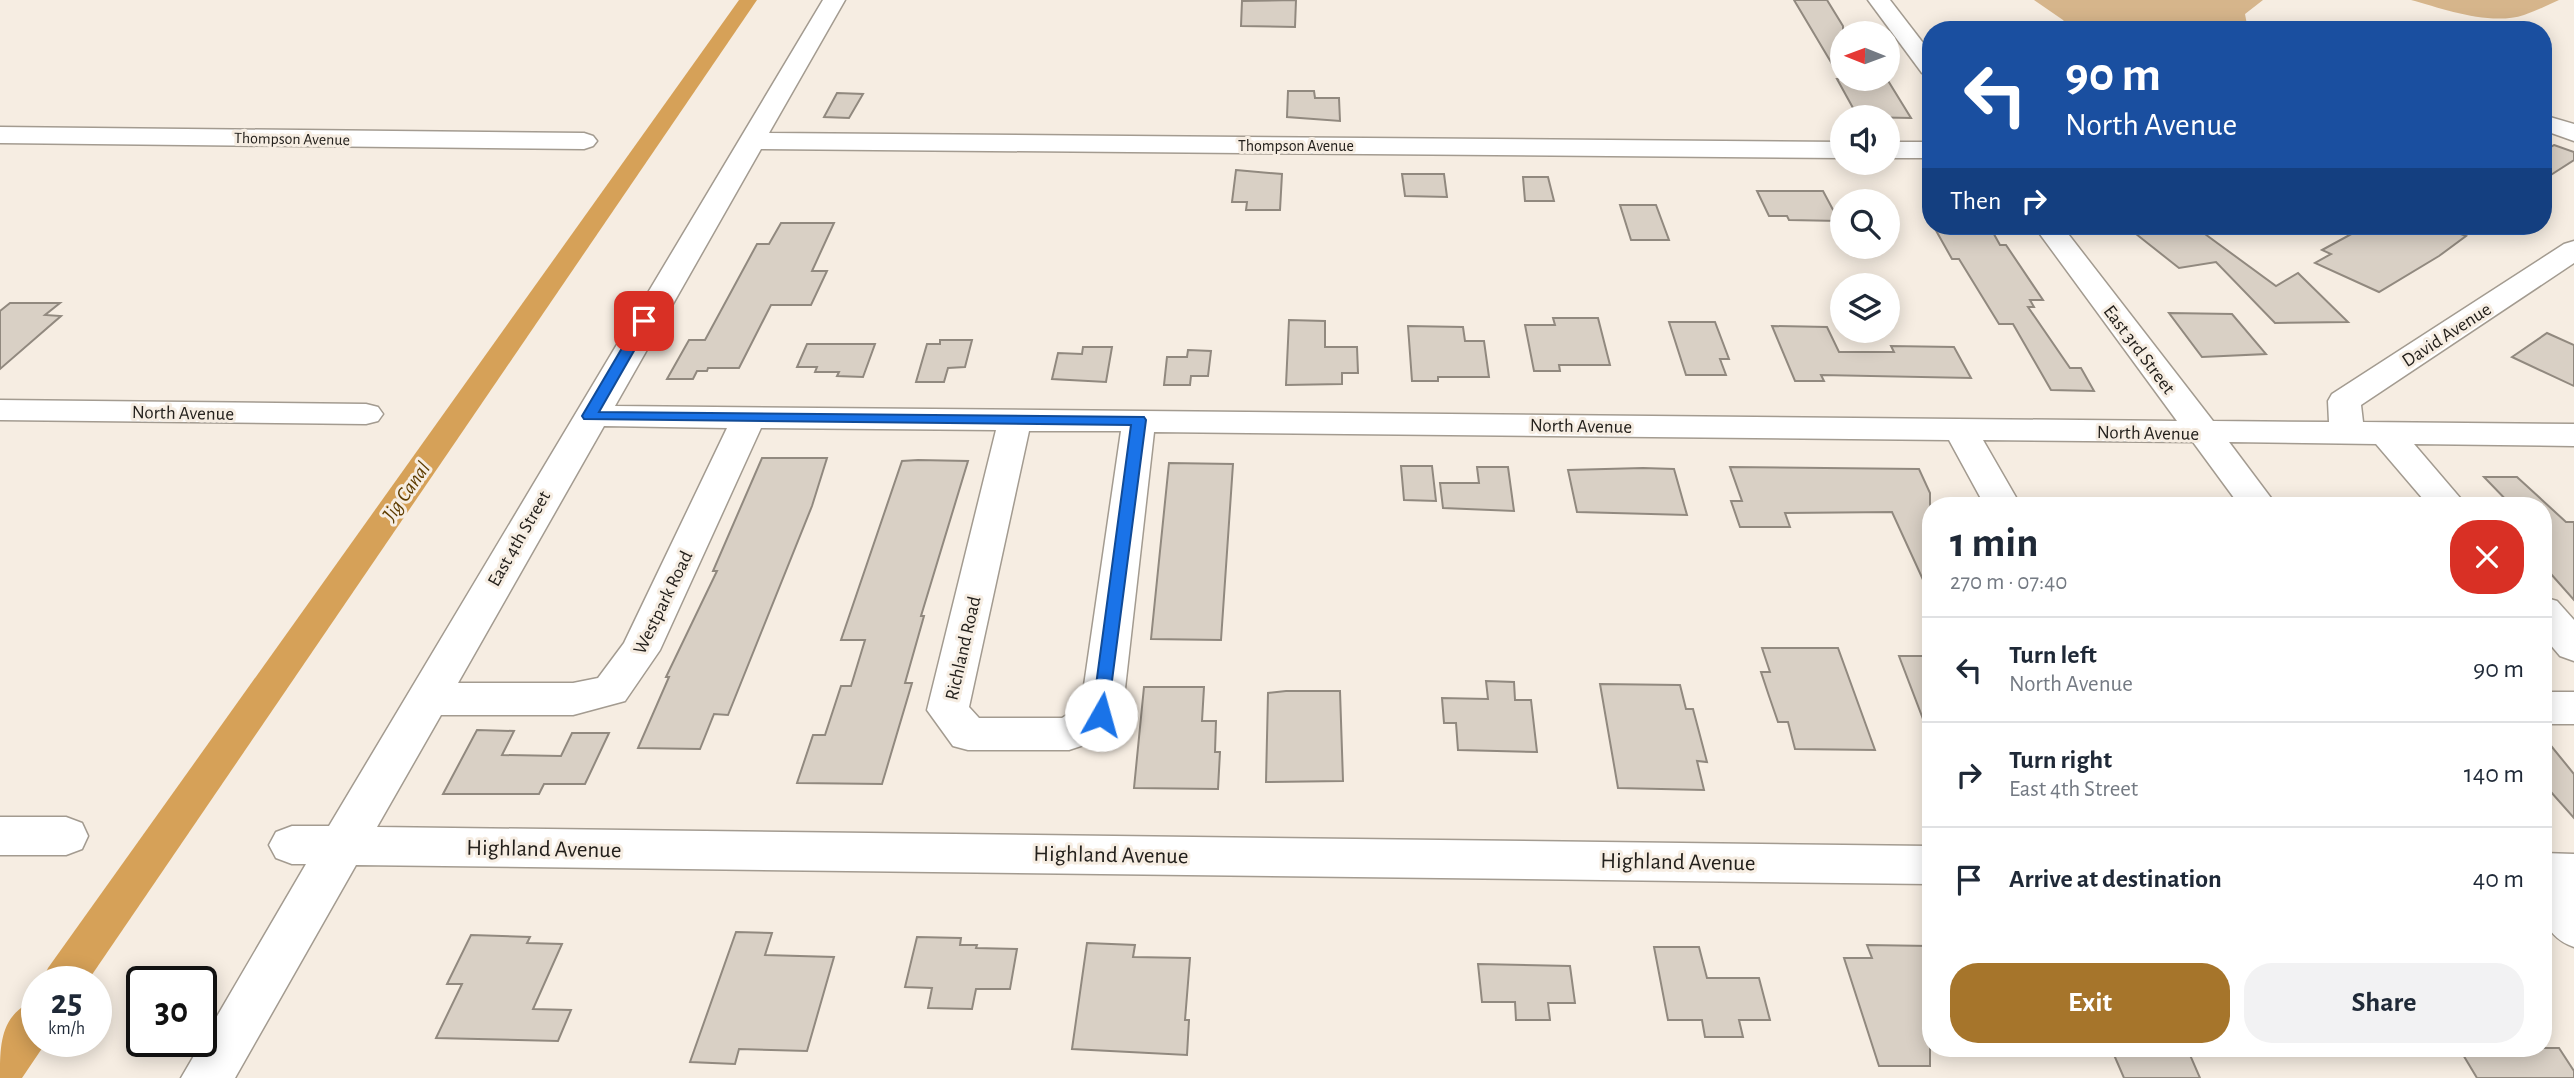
<!DOCTYPE html>
<meta charset="utf-8">
<style>
:root{--surface:#fff;--page:#f2f2f3;--text:#1f2937;--muted:#747a83;--line:#e0e1e3;--accent:#a6752b}
body{margin:0;font-family:"Alegreya Sans",sans-serif;background:var(--page);color:var(--text);height:100vh;display:flex;flex-direction:column;font-size:26px;white-space:nowrap}
*{box-sizing:border-box;margin:0}
p{font-size:23px;color:var(--muted)}
.icon{flex:none;width:38px;height:38px;fill:none;stroke:currentColor;stroke-width:2;stroke-linecap:round;stroke-linejoin:round}
.map{position:relative;flex:1;overflow:hidden}
.sheet{position:absolute;left:1922px;top:497px;width:630px;height:560px;display:flex;flex-direction:column;background:var(--surface);border-radius:28px;box-shadow:0 4px 18px #0003}
.sheet>*{flex:none}
.top-card{position:absolute;left:1922px;top:21px;width:630px;height:214px;border-radius:28px;box-shadow:0 4px 18px #0003;background:#1a4fa0;color:#fff;overflow:hidden}
.needle{width:46px;rotate:271deg}
.controls{position:absolute;left:1830px;top:21px;display:grid;gap:14px}
.controls a{display:grid;place-items:center;width:70px;height:70px;border-radius:50%;background:var(--surface);box-shadow:0 4px 18px #0003;font-size:35px}
.speed{position:absolute;left:21px;top:966px;display:flex;gap:14px;font-size:35px;font-weight:700;text-align:center}
.speed>*{display:grid;place-content:center;width:91px;height:91px;border-radius:50%;background:var(--surface);box-shadow:0 4px 18px #0003;line-height:1}
.speed small{font-size:18px;font-weight:400}
.speed .limit{border:4px solid #111;border-radius:10px;background:#fff;color:#111}
.pin{position:absolute;display:grid;place-items:center;width:60px;height:60px;color:#fff;margin:-30px;border-radius:14px;box-shadow:0 4px 10px #0006}
.me{position:absolute;width:77px;margin:-38px;rotate:7deg;stroke-linejoin:round;filter:drop-shadow(0 0 5px #0008)}
.turn{display:flex;align-items:center;gap:24px;height:147px;padding:0 28px;font-size:32px}
.turn .icon{width:91px;height:91px;stroke-width:2.5}
.turn b{display:block;font-size:49px;line-height:60px}
.then{display:flex;align-items:center;height:66px;padding:0 28px;background:#0003;gap:14px;font-size:26px}
.round{display:grid;place-items:center;flex:none;width:74px;height:74px;border-radius:28px;background:var(--page)}
.summary{display:flex;align-items:center;justify-content:space-between;height:119px;padding:0 28px}
h1{font-size:42px;font-weight:700;line-height:52px}
.primary-button{display:flex;gap:14px;margin-top:auto;padding:14px 28px}
.primary-button a{flex:1;height:80px;border-radius:28px;background:var(--accent);color:#fff;font-size:28px;font-weight:700;line-height:80px;text-align:center}
.primary-button a+a{background:var(--page);color:var(--text)}
ul{padding:0;list-style:none}
li{display:flex;align-items:center;gap:21px;height:105px;padding:0 28px;border-top:2px solid var(--line)}
li div{flex:1}
li b{display:block;font-size:26px}
li em{font-style:normal}
.map>svg:first-child{display:block}
</style>
<div class="map">
<svg width="2574" height="1078" viewBox="0 0 2574 1078">
<rect width="100%" height="100%" fill="#f6ede2"/>
<g fill="#d6b58b">
<path d="M 2034,0 L 2263,0 L 2245,14 L 2248,30 L 2071,30 L 2063,20 Z"/>
<path d="M 2411,0 L 2559,0 C 2548,5 2536,11 2524,15 C 2490,26 2444,9 2411,0 Z"/>
</g>
<g fill="none" stroke-linecap="round" stroke-linejoin="round">
<g fill="#d6a158" fill-rule="evenodd">
<path d="M 739,0 L 757,0 L 87,982 L 42,982 L 48,968 Z"/>
<path d="M 37,999 L 37,1041 L 47,1041 L 22,1078 L 0,1078 C 0,1043 0,1014 37,999 Z"/>
</g>
</g>
<g fill="#d9d0c5" stroke="#91897f" stroke-width="2">
<path d="M 1296,0 L 1295,27 L 1241,26 L 1242,1 Z"/>
<path d="M 1794,0 L 1827,0 L 1843,26 L 1843,79 L 1887,79 L 1911,118 L 1858,117 L 1837,79 L 1841,79 Z"/>
<path d="M 1288,91 L 1314,91 L 1315,98 L 1339,98 L 1340,121 L 1287,117 Z"/>
<path d="M 837,93 L 863,94 L 849,118 L 824,117 Z"/>
<path d="M 2554,145 L 2574,152 L 2574,160 L 2543,180 L 2543,151 Z"/>
<path d="M 1236,170 L 1282,174 L 1280,210 L 1246,210 L 1247,202 L 1232,202 Z"/>
<path d="M 1402,174 L 1444,174 L 1447,197 L 1405,196 Z"/>
<path d="M 1523,177 L 1548,177 L 1554,201 L 1525,201 Z"/>
<path d="M 1757,191 L 1823,191 L 1839,221 L 1789,220 L 1787,216 L 1769,216 Z"/>
<path d="M 1620,205 L 1656,205 L 1669,240 L 1631,240 Z"/>
<path d="M 781,223 L 834,223 L 812,271 L 827,271 L 811,305 L 771,305 L 739,368 L 708,368 L 707,371 L 697,371 L 693,379 L 667,379 L 689,340 L 705,340 L 757,244 L 769,244 Z"/>
<path d="M 2194,226 L 2276,286 L 2298,273 L 2348,322 L 2275,323 L 2216,262 L 2179,268 L 2136,234 Z"/>
<path d="M 2366,226 L 2440,226 L 2466,236 L 2439,256 L 2379,292 L 2315,263 L 2331,254 L 2322,250 Z"/>
<path d="M 1934,227 L 1990,227 L 2000,245 L 2006,245 L 2043,300 L 2030,300 L 2034,307 L 2028,307 L 2070,368 L 2081,368 L 2094,391 L 2051,390 L 2013,324 L 1999,324 L 1959,259 L 1952,259 Z"/>
<path d="M 10,303 L 60,303 L 45,315 L 61,316 L 0,369 L 0,311 Z"/>
<path d="M 2169,313 L 2232,314 L 2266,354 L 2202,357 Z"/>
<path d="M 1553,318 L 1598,318 L 1610,365 L 1559,365 L 1560,371 L 1534,371 L 1525,325 L 1555,325 Z"/>
<path d="M 1289,320 L 1325,321 L 1325,347 L 1357,347 L 1358,373 L 1342,373 L 1342,384 L 1286,385 Z"/>
<path d="M 1669,322 L 1715,322 L 1729,359 L 1720,359 L 1726,375 L 1686,375 Z"/>
<path d="M 1408,326 L 1463,327 L 1465,341 L 1484,341 L 1489,377 L 1438,377 L 1438,381 L 1412,381 Z"/>
<path d="M 1772,326 L 1827,327 L 1839,352 L 1894,352 L 1891,346 L 1954,347 L 1971,378 L 1821,375 L 1824,381 L 1795,381 Z"/>
<path d="M 2547,333 L 2574,345 L 2574,386 L 2512,357 Z"/>
<path d="M 940,340 L 972,340 L 965,367 L 948,368 L 944,382 L 916,382 L 927,344 L 940,344 Z"/>
<path d="M 807,344 L 875,344 L 863,377 L 837,376 L 839,372 L 815,372 L 817,367 L 797,367 Z"/>
<path d="M 1083,347 L 1112,347 L 1106,382 L 1052,379 L 1058,353 L 1082,354 Z"/>
<path d="M 1188,350 L 1211,351 L 1208,376 L 1191,376 L 1190,385 L 1164,385 L 1167,357 L 1187,357 Z"/>
<path d="M 762,458 L 827,458 L 812,506 L 728,715 L 714,714 L 700,749 L 638,748 L 669,677 L 666,677 L 717,571 L 713,571 Z"/>
<path d="M 918,460 L 968,461 L 921,616 L 924,616 L 905,683 L 912,683 L 882,784 L 797,783 L 813,735 L 825,735 L 841,686 L 851,686 L 865,640 L 841,640 L 902,461 Z"/>
<path d="M 1169,463 L 1233,464 L 1221,640 L 1151,639 Z"/>
<path d="M 1401,466 L 1432,466 L 1436,501 L 1404,500 Z"/>
<path d="M 1477,467 L 1508,467 L 1514,511 L 1443,508 L 1440,483 L 1479,483 Z"/>
<path d="M 1730,467 L 1919,469 L 1930,493 L 1930,595 L 1892,512 L 1785,513 L 1790,527 L 1740,527 L 1731,501 L 1742,501 Z"/>
<path d="M 1643,468 L 1674,469 L 1687,515 L 1577,512 L 1568,470 Z"/>
<path d="M 2484,477 L 2517,477 L 2566,522 L 2574,522 L 2574,600 L 2543,565 L 2543,506 L 2512,506 Z"/>
<path d="M 1762,648 L 1838,648 L 1875,750 L 1795,749 L 1788,722 L 1778,722 L 1769,696 L 1761,672 L 1770,672 Z"/>
<path d="M 1899,656 L 1930,656 L 1930,731 L 1928,732 Z"/>
<path d="M 1486,681 L 1514,682 L 1515,700 L 1531,700 L 1537,752 L 1458,750 L 1456,723 L 1444,723 L 1442,698 L 1488,699 Z"/>
<path d="M 1600,684 L 1680,685 L 1686,709 L 1693,709 L 1707,762 L 1697,761 L 1704,790 L 1618,788 Z"/>
<path d="M 1144,687 L 1204,687 L 1202,721 L 1216,721 L 1215,752 L 1220,752 L 1218,789 L 1134,788 Z"/>
<path d="M 1286,691 L 1340,691 L 1343,781 L 1266,782 L 1268,693 Z"/>
<path d="M 477,730 L 514,731 L 502,755 L 561,756 L 572,733 L 609,733 L 585,784 L 544,784 L 539,794 L 443,794 Z"/>
<path d="M 2543,736 L 2574,774 L 2574,818 L 2543,783 Z"/>
<path d="M 736,932 L 772,933 L 765,955 L 834,957 L 807,1051 L 739,1049 L 735,1064 L 690,1062 Z"/>
<path d="M 471,935 L 530,937 L 527,943 L 562,944 L 533,1009 L 571,1010 L 558,1041 L 436,1038 L 462,984 L 447,984 Z"/>
<path d="M 917,937 L 961,938 L 960,945 L 977,945 L 976,948 L 1017,949 L 1010,989 L 976,989 L 972,1009 L 928,1008 L 932,988 L 905,987 Z"/>
<path d="M 1087,943 L 1135,945 L 1133,957 L 1190,958 L 1185,1020 L 1189,1020 L 1187,1055 L 1072,1049 Z"/>
<path d="M 1867,945 L 1930,946 L 1930,1066 L 1879,1066 L 1844,958 L 1872,958 Z"/>
<path d="M 1654,947 L 1699,947 L 1707,978 L 1759,978 L 1770,1020 L 1739,1020 L 1743,1037 L 1705,1037 L 1702,1020 L 1668,1020 Z"/>
<path d="M 1478,964 L 1570,966 L 1575,1003 L 1548,1003 L 1550,1020 L 1516,1020 L 1515,1002 L 1482,1002 Z"/>
<path d="M 2111,1048 L 2187,1048 L 2200,1078 L 2124,1078 Z"/>
<path d="M 2459,1048 L 2559,1048 L 2574,1071 L 2574,1078 L 2477,1078 Z"/>
</g>
<g fill="none" stroke-linecap="round" stroke-linejoin="round">
<defs>
<g id="minor">
<path d="M 823,0 L 845,0 L 769,133 L 1843,142 L 1843,158 L 761,149 L 615,406 L 2177,421 L 2034,226 L 2062,226 L 2213,421 L 2329,422 L 2328,401 L 2332,394 L 2564,244 L 2574,241 L 2574,263 L 2361,405 L 2363,422 L 2574,424 L 2574,446 L 2414,444 L 2467,506 L 2429,506 L 2376,444 L 2229,442 L 2277,506 L 2240,506 L 2193,442 L 1983,440 L 2021,506 L 1985,506 L 1949,440 L 1154,432 L 1122,715 C 1112,734 1089,744 1069,750 L 968,750 L 953,746 L 927,710 L 996,430 L 761,428 L 660,650 L 625,701 L 573,715 L 441,715 L 377,827 L 1930,846 L 1930,884 L 356,865 L 235,1078 L 181,1078 L 306,864 L 292,864 L 276,858 L 269,845 L 276,832 L 292,826 L 329,826 ZM 604,426 L 727,428 L 624,643 L 598,678 L 573,683 L 458,683 ZM 1029,431 L 1121,431 L 1081,706 L 1062,718 L 979,718 L 969,707 Z"/>
<path d="M 1868,0 L 1890,0 L 1930,52 L 1930,75 L 1922,73 Z"/>
<path d="M 2543,115 L 2574,124 L 2574,141 L 2543,130 Z"/>
<path d="M 0,127 L 584,133 L 593,136 L 597,141 L 593,146 L 584,149 L 0,143 Z"/>
<rect x="1888" y="142" width="42" height="16"/>
<path d="M 0,400 L 366,404 L 378,407 L 383,414 L 378,421 L 366,424 L 0,420 Z"/>
<path d="M 2543,597 L 2557,601 L 2574,620 L 2574,661 L 2560,656 L 2543,636 Z"/>
<rect x="2543" y="692" width="31" height="32"/>
<path d="M 0,817 L 66,817 L 82,823 L 88,836 L 82,849 L 66,855 L 0,855 Z"/>
<path d="M 2543,853 L 2574,854 L 2574,947 C 2532,932 2541,891 2543,853 Z"/>
</g>
</defs>
<use href="#minor" stroke="#a39b90" stroke-width="3"/>
<use href="#minor" fill="#fff" fill-rule="evenodd"/>
</g>
<path fill="#1a73e8" stroke="#114b97" stroke-width="2" d="M 644,317 L 651,321 L 599,412 L 1144,417 L 1146,420 L 1107,719 L 1095,719 L 1092,715 L 1131,425 L 584,419 L 582,416 L 638,321 Z"/>
<g text-anchor="middle" stroke-width="6" stroke-linejoin="round" paint-order="stroke">
<g font-size="16" fill="#23201c" stroke="#f6ede2">
<text transform="translate(292 138) rotate(1)" y="6">Thompson Avenue</text>
<text x="1296" y="151">Thompson Avenue</text>
</g>
<g font-size="19" fill="#23201c" stroke="#f6ede2">
<text transform="translate(2446 334) rotate(-33)" y="7">David Avenue</text>
<text transform="translate(2140 349) rotate(53)" y="7">East 3rd Street</text>
<text transform="translate(183 412) rotate(1)" y="7">North Avenue</text>
<text transform="translate(1581 425) rotate(1)" y="7">North Avenue</text>
<text transform="translate(2148 432) rotate(1)" y="7">North Avenue</text>
<text transform="translate(518 538) rotate(-60)" y="7">East 4th Street</text>
<text transform="translate(662 602) rotate(-64)" y="7">Westpark Road</text>
<text transform="translate(962 648) rotate(-77)" y="7">Richland Road</text>
</g>
<g font-size="21" font-style="italic" fill="#5f3d00" stroke="#f6ede2">
<text transform="translate(406 491) rotate(-55)" y="7">Jig Canal</text>
</g>
<g font-size="23" fill="#23201c" stroke="#f6ede2">
<text transform="translate(544 848) rotate(1)" y="8">Highland Avenue</text>
<text transform="translate(1111 854) rotate(1)" y="8">Highland Avenue</text>
<text transform="translate(1678 861) rotate(1)" y="8">Highland Avenue</text>
</g>
</g>
</svg>
<div class="controls">
<a><svg class="needle" viewBox="-14 -14 28 28"><path d="M0-13l5 13h-10z" fill="#e53935"/><path d="M0 13l5-13h-10z" fill="#747a83"/></svg></a>
<a><svg class="icon" aria-label="sound" viewBox="0 0 24 24"><path d="M4 9h4l5-4v14l-5-4H4zM17 9q2 3 0 6"/></svg></a>
<a><svg class="icon" aria-label="search" viewBox="0 0 24 24"><circle cx="10" cy="10" r="6"/><path d="M15 15l6 6"/></svg></a>
<a><svg class="icon" aria-label="layers" viewBox="0 0 24 24"><path d="M12 4l9 5-9 5-9-5zM3 14l9 5 9-5"/></svg></a>
</div>
<div class="speed"><div>25<small>km/h</small></div><div class="limit">30</div></div>
<div class="pin" style="left:644px;top:321px;background:#d93025"><svg class="icon" aria-label="arrive" viewBox="0 0 24 24"><path d="M6 21V4h12l-3 4 3 4H6"/></svg></div>
<svg class="me" style="left:1101px;top:715px" viewBox="-20 -20 40 40"><circle r="19" fill="#fff"/><path d="M0-13L10 11 0 6-10 11z" fill="#1a73e8"/></svg>
<div class="top-card">
<div class="turn"><svg class="icon" aria-label="left" viewBox="0 0 24 24"><path d="M17 20v-9H6M10 6l-5 5 5 5"/></svg><div><b>90 m</b>North Avenue</div></div>
<div class="then">Then<svg class="icon" aria-label="right" viewBox="0 0 24 24"><path d="M7 20v-9h11M14 6l5 5-5 5"/></svg></div>
</div>
<section class="sheet">
<div class="summary"><div><h1>1 min</h1><p>270 m · 07:40</p></div><a class="round" style="background:#d93025;color:#fff"><svg class="icon" aria-label="close" viewBox="0 0 24 24"><path d="M6 6l12 12M18 6L6 18"/></svg></a></div>
<ul>
<li><svg class="icon" aria-label="left" viewBox="0 0 24 24"><path d="M17 20v-9H6M10 6l-5 5 5 5"/></svg><div><b>Turn left</b><p>North Avenue</p></div><em>90 m</em></li>
<li><svg class="icon" aria-label="right" viewBox="0 0 24 24"><path d="M7 20v-9h11M14 6l5 5-5 5"/></svg><div><b>Turn right</b><p>East 4th Street</p></div><em>140 m</em></li>
<li><svg class="icon" aria-label="arrive" viewBox="0 0 24 24"><path d="M6 21V4h12l-3 4 3 4H6"/></svg><div><b>Arrive at destination</b></div><em>40 m</em></li>
</ul>
<div class="primary-button"><a>Exit</a><a>Share</a></div>
</section>
</div>
